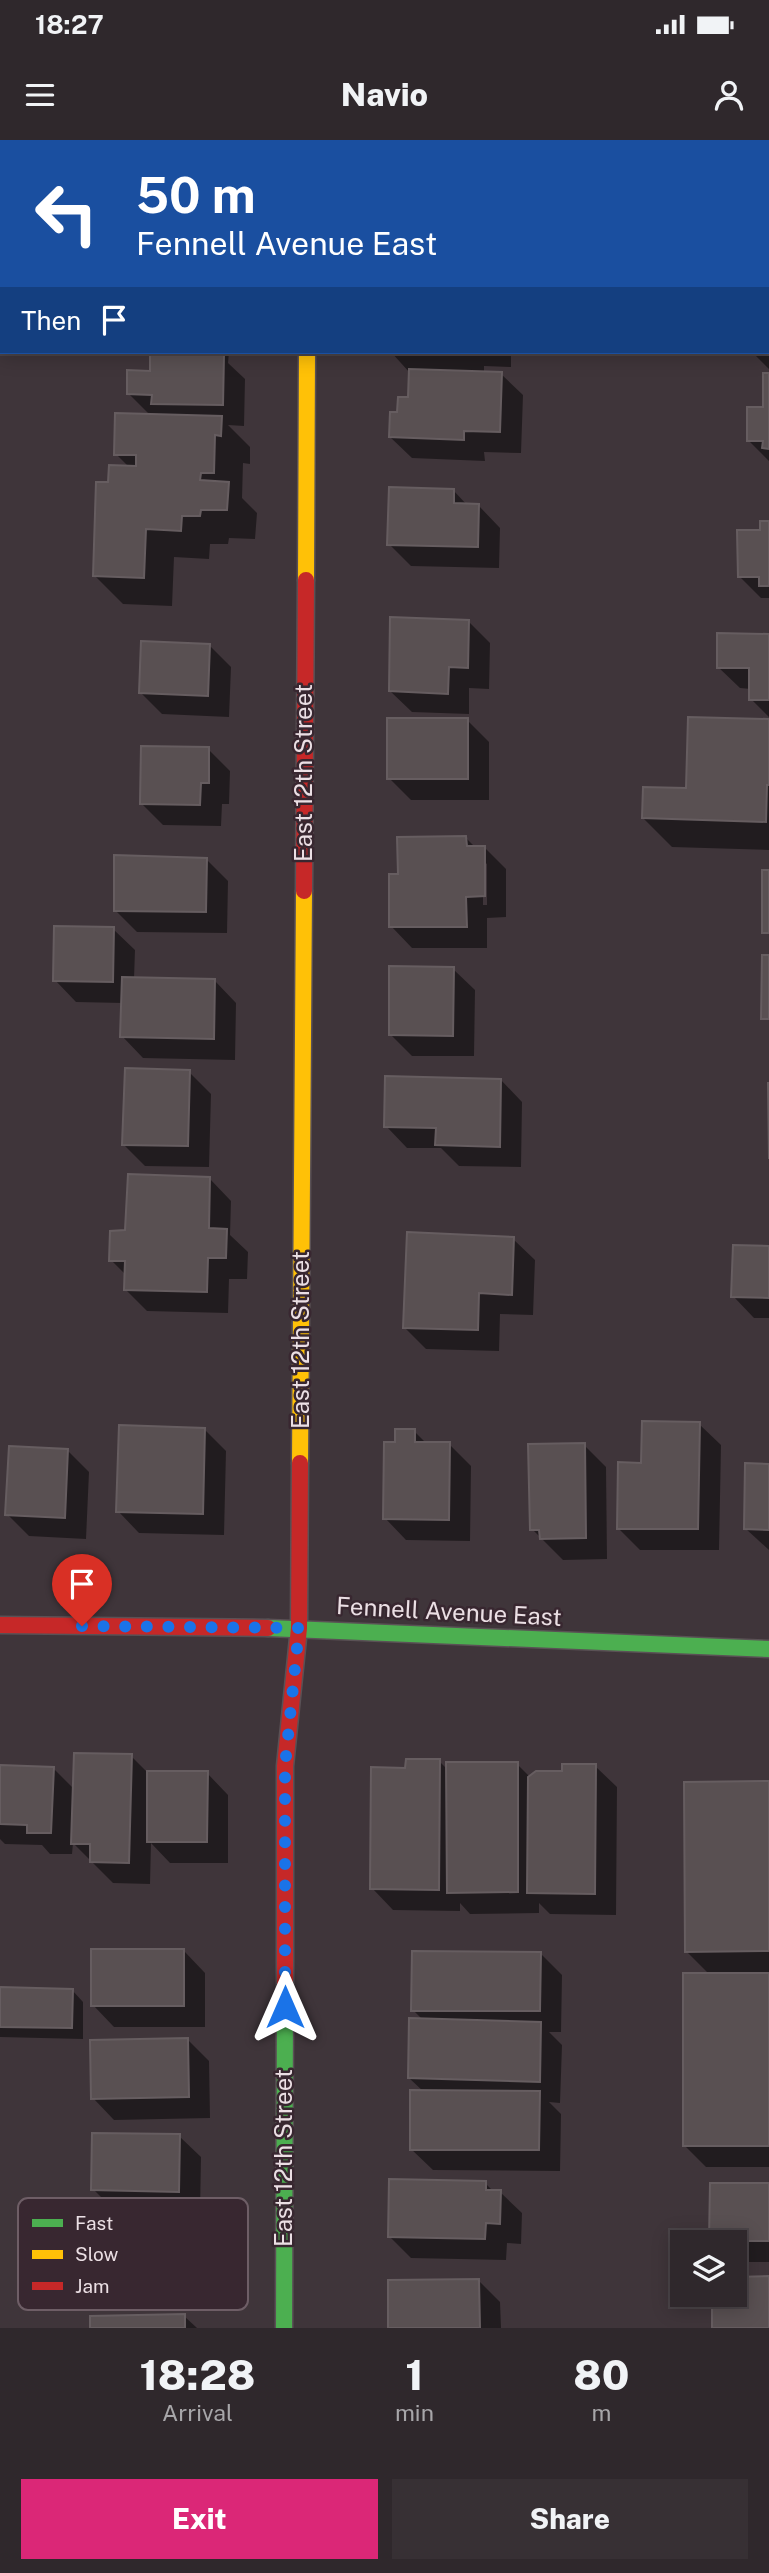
<!DOCTYPE html>
<style>
:root{--surface:#2f282c;--page:#373034;--text:#f1f3f6;--muted:#a7a6a9;--line:#4a4448;--accent:#db2777}
body{margin:0;font-family:"Public Sans",sans-serif;background:var(--page);color:var(--text);height:100vh;display:flex;flex-direction:column;font-size:26px;white-space:nowrap}
*{box-sizing:border-box;margin:0}
p{font-size:23px;color:var(--muted)}
.icon{flex:none;width:38px;height:38px;fill:none;stroke:currentColor;stroke-width:2;stroke-linecap:round;stroke-linejoin:round}
.map{position:relative;height:2188px;overflow:hidden}
.panel{display:flex;flex-direction:column;background:var(--surface);flex:1}
.panel>*{flex:none}
.banner{position:absolute;left:0px;top:0px;width:770px;height:214px;box-shadow:0 4px 18px #0003,0 0 0 2px var(--line);background:#1a4fa0;color:#fff;overflow:hidden}
.controls{position:absolute;left:670px;top:2090px;display:grid;gap:14px}
.controls a{display:grid;place-items:center;width:77px;height:77px;border-radius:0px;background:var(--surface);box-shadow:0 4px 18px #0003,0 0 0 2px var(--line);font-size:35px}
.pin{position:absolute;display:grid;place-items:center;width:60px;height:60px;color:#fff;margin:-72px -30px;border-radius:50% 50% 50% 0;rotate:-45deg;box-shadow:0 0 7px #0007}
.pin .icon{rotate:45deg}
.me{position:absolute;width:77px;margin:-38px;rotate:0deg;stroke-linejoin:round;filter:drop-shadow(0 0 5px #0008)}
.turn{display:flex;align-items:center;gap:24px;height:147px;padding:0 21px;font-size:32px}
.turn .icon{width:91px;height:91px;stroke-width:2.5}
.turn b{display:block;font-size:49px;line-height:60px}
.then{display:flex;align-items:center;height:66px;padding:0 21px;background:#0003;gap:14px;font-size:26px}
.eta{display:flex;justify-content:space-evenly;align-items:center;height:119px;text-align:center}
.eta b{font-size:42px;font-weight:800;line-height:49px}
.primary-button{display:flex;gap:14px;margin-top:auto;padding:14px 21px}
.primary-button a{flex:1;height:80px;border-radius:0px;background:var(--accent);color:#fff;font-size:28px;font-weight:800;line-height:80px;text-align:center}
.primary-button a+a{background:var(--page);color:var(--text)}
.status{display:flex;justify-content:space-between;align-items:center;height:49px;padding:0 35px;background:var(--surface);direction:ltr}
.status svg{height:19px;fill:currentColor}
header{display:flex;justify-content:space-between;align-items:center;height:91px;padding:0 21px;background:var(--surface);font-size:32px;font-weight:800}
.map>svg:first-child{display:block}
</style>
<div class="status"><b>18:27</b><svg viewBox="0 0 49 12"><path d="M0 12V9h3v3zM5 12V6h3v6zM10 12V3h3v9zM15 12V0h3v12zM26 1h20v11H26zM47 4h2v5h-2z"/></svg></div>
<header><svg class="icon" aria-label="menu" viewBox="0 0 24 24"><path d="M4 6h16M4 12h16M4 18h16"/></svg>Navio<svg class="icon" aria-label="person" viewBox="0 0 24 24"><circle cx="12" cy="8" r="4"/><path d="M4 21q1-7 8-7t8 7"/></svg></header>
<div class="map">
<svg width="769" height="2188" viewBox="0 0 769 2188">
<rect width="100%" height="100%" fill="#3f353a"/>
<g fill="#0007" fill-rule="evenodd">
<path d="M 141,0 L 220,0 L 221,2 L 141,2 Z"/>
<path d="M 721,0 L 769,0 L 769,13 L 768,2 Z"/>
<path d="M 768,32 L 769,32 L 769,99 L 768,98 Z"/>
<path d="M 768,153 L 769,153 L 769,229 L 754,214 L 754,212 L 768,212 Z"/>
<path d="M 155,212 L 229,212 L 228,223 L 245,239 L 244,286 L 228,285 L 250,307 L 250,324 L 243,323 L 242,358 L 257,373 L 255,399 L 229,398 L 228,404 L 210,404 L 209,419 L 174,417 L 172,466 L 123,464 L 94,435 L 110,344 L 130,328 L 116,314 L 151,276 L 128,253 L 152,233 L 160,216 Z"/>
<path d="M 391,212 L 511,212 L 511,227 L 484,226 L 484,233 L 501,234 L 523,255 L 521,313 L 484,312 L 485,321 L 412,318 L 390,297 L 399,274 L 409,259 L 410,233 Z"/>
<path d="M 769,234 L 769,321 L 748,300 L 764,269 Z"/>
<path d="M 453,350 L 468,366 L 479,366 L 500,388 L 499,428 L 411,426 L 389,404 Z"/>
<path d="M 769,383 L 769,458 L 761,458 L 739,436 L 762,391 Z"/>
<path d="M 468,481 L 490,503 L 489,549 L 469,548 L 469,574 L 412,572 L 390,551 Z"/>
<path d="M 769,495 L 769,577 L 751,559 L 751,549 L 740,548 L 718,527 Z"/>
<path d="M 209,505 L 231,527 L 229,577 L 162,574 L 140,552 Z"/>
<path d="M 467,580 L 489,602 L 489,660 L 411,660 L 389,638 Z"/>
<path d="M 769,581 L 769,710 L 672,707 L 643,678 L 687,650 Z"/>
<path d="M 208,609 L 230,631 L 229,664 L 222,664 L 221,686 L 163,685 L 142,664 Z"/>
<path d="M 466,698 L 476,708 L 485,708 L 506,729 L 506,777 L 487,778 L 487,808 L 412,808 L 391,786 L 399,735 ZM 483,721 L 487,724 L 487,765 L 483,765 Z"/>
<path d="M 206,719 L 228,741 L 227,793 L 137,792 L 115,770 Z"/>
<path d="M 113,789 L 135,810 L 134,839 L 215,841 L 236,863 L 235,920 L 143,918 L 122,896 L 123,863 L 76,862 L 55,840 Z"/>
<path d="M 453,829 L 475,850 L 474,916 L 412,916 L 390,894 Z"/>
<path d="M 189,932 L 211,954 L 209,1027 L 145,1026 L 123,1004 Z"/>
<path d="M 501,940 L 522,962 L 521,1027 L 459,1026 L 441,1008 L 407,1008 L 386,986 Z"/>
<path d="M 210,1039 L 231,1061 L 230,1095 L 248,1112 L 247,1139 L 229,1139 L 228,1173 L 147,1171 L 125,1149 L 126,1135 L 111,1120 L 127,1092 Z"/>
<path d="M 513,1099 L 535,1120 L 533,1175 L 500,1174 L 499,1211 L 426,1209 L 404,1187 Z"/>
<path d="M 769,1108 L 769,1178 L 754,1178 L 733,1156 Z"/>
<path d="M 699,1284 L 721,1305 L 719,1410 L 640,1410 L 618,1388 L 643,1324 Z"/>
<path d="M 204,1289 L 226,1311 L 224,1395 L 139,1393 L 118,1371 Z"/>
<path d="M 414,1291 L 427,1304 L 449,1304 L 471,1326 L 470,1401 L 406,1400 L 385,1378 L 396,1304 Z"/>
<path d="M 584,1305 L 606,1327 L 607,1419 L 563,1420 L 532,1389 Z"/>
<path d="M 67,1310 L 89,1332 L 86,1399 L 29,1396 L 7,1374 Z"/>
<path d="M 769,1326 L 769,1410 L 746,1389 Z"/>
<path d="M 131,1616 L 147,1632 L 207,1633 L 228,1655 L 228,1723 L 170,1723 L 151,1703 L 150,1744 L 113,1743 L 73,1703 L 72,1714 L 50,1714 L 42,1705 L 5,1704 L 0,1699 L 0,1627 L 53,1628 L 75,1650 Z"/>
<path d="M 439,1621 L 448,1630 L 517,1624 L 530,1637 L 595,1626 L 617,1647 L 616,1775 L 550,1774 L 539,1763 L 539,1773 L 470,1774 L 460,1763 L 460,1771 L 393,1770 L 372,1748 L 407,1630 Z"/>
<path d="M 769,1643 L 769,2027 L 706,2027 L 684,2005 L 710,1835 L 687,1812 Z"/>
<path d="M 184,1811 L 205,1833 L 205,1887 L 114,1887 L 93,1865 Z"/>
<path d="M 540,1813 L 562,1835 L 561,1892 L 549,1892 L 562,1905 L 560,1963 L 549,1962 L 561,1974 L 560,2031 L 433,2030 L 411,2009 L 424,1952 L 409,1938 L 423,1880 L 413,1870 Z"/>
<path d="M 0,1849 L 72,1850 L 83,1862 L 83,1899 L 0,1897 Z"/>
<path d="M 187,1899 L 209,1921 L 210,1978 L 114,1980 L 93,1958 Z"/>
<path d="M 179,1996 L 201,2017 L 200,2073 L 115,2071 L 93,2049 Z"/>
<path d="M 485,2043 L 494,2052 L 500,2052 L 522,2073 L 521,2104 L 507,2103 L 506,2120 L 411,2118 L 389,2096 Z"/>
<path d="M 769,2045 L 769,2122 L 735,2122 L 735,2102 L 711,2100 Z"/>
<path d="M 479,2141 L 500,2162 L 501,2188 L 390,2188 Z"/>
<path d="M 184,2176 L 197,2188 L 92,2188 Z"/>
</g>
<g fill="#595052" stroke="#665d60" stroke-width="2">
<path d="M 139,0 L 209,0 L 139,2 Z"/>
<path d="M 406,0 L 422,0 L 465,2 L 406,2 Z"/>
<path d="M 769,151 L 769,215 L 752,214 L 752,212 L 768,212 Z"/>
<path d="M 389,212 L 463,212 L 463,215 L 389,214 Z"/>
<path d="M 150,214 L 224,215 L 223,265 L 151,264 L 152,255 L 127,254 L 127,230 L 150,231 Z"/>
<path d="M 409,229 L 502,232 L 500,292 L 464,291 L 464,300 L 389,297 L 390,272 L 397,272 L 398,257 L 408,257 Z"/>
<path d="M 763,233 L 769,233 L 769,309 L 762,308 L 763,301 L 747,301 L 747,267 L 763,267 Z"/>
<path d="M 115,273 L 222,276 L 221,296 L 215,295 L 214,333 L 201,333 L 200,340 L 229,342 L 227,370 L 201,370 L 200,376 L 182,376 L 181,391 L 146,389 L 144,438 L 93,436 L 96,342 L 108,342 L 109,325 L 136,326 L 136,315 L 114,315 Z"/>
<path d="M 389,347 L 454,349 L 454,363 L 479,364 L 478,407 L 387,405 Z"/>
<path d="M 760,381 L 769,381 L 769,446 L 759,446 L 759,437 L 738,437 L 737,390 L 760,390 Z"/>
<path d="M 390,477 L 469,480 L 468,528 L 449,527 L 448,554 L 389,551 Z"/>
<path d="M 717,493 L 769,494 L 769,560 L 749,560 L 749,528 L 717,528 Z"/>
<path d="M 141,501 L 210,504 L 208,556 L 139,553 Z"/>
<path d="M 688,577 L 769,579 L 769,645 L 767,645 L 766,682 L 642,678 L 643,647 L 686,648 Z"/>
<rect x="387" y="578" width="81" height="61"/>
<path d="M 141,606 L 209,607 L 209,643 L 201,643 L 200,665 L 140,664 Z"/>
<path d="M 466,696 L 467,706 L 485,706 L 485,756 L 466,757 L 467,787 L 389,787 L 389,734 L 398,734 L 397,697 Z"/>
<path d="M 114,715 L 207,718 L 206,772 L 114,771 Z"/>
<rect x="762" y="730" width="7" height="63"/>
<path d="M 54,786 L 114,787 L 113,842 L 53,841 Z"/>
<path d="M 762,815 L 769,815 L 769,879 L 761,879 Z"/>
<path d="M 389,826 L 454,827 L 453,896 L 389,895 Z"/>
<path d="M 122,837 L 215,839 L 214,899 L 120,897 Z"/>
<path d="M 125,928 L 190,930 L 188,1006 L 122,1005 Z"/>
<path d="M 385,936 L 501,939 L 500,1007 L 435,1005 L 436,988 L 384,987 Z"/>
<path d="M 768,943 L 769,943 L 769,1019 Z"/>
<path d="M 128,1034 L 210,1037 L 209,1088 L 227,1089 L 226,1118 L 208,1118 L 207,1152 L 124,1150 L 125,1121 L 109,1121 L 110,1091 L 125,1090 Z"/>
<path d="M 407,1092 L 514,1097 L 512,1155 L 479,1153 L 478,1190 L 403,1188 Z"/>
<path d="M 733,1105 L 769,1106 L 769,1158 L 731,1157 Z"/>
<path d="M 642,1281 L 700,1282 L 698,1389 L 617,1389 L 618,1322 L 641,1323 Z"/>
<path d="M 119,1285 L 205,1288 L 203,1374 L 116,1372 Z"/>
<path d="M 395,1289 L 415,1289 L 415,1302 L 450,1302 L 449,1380 L 383,1379 L 384,1302 L 395,1302 Z"/>
<path d="M 585,1303 L 586,1398 L 540,1399 L 539,1390 L 530,1390 L 528,1304 Z"/>
<path d="M 9,1306 L 68,1309 L 65,1378 L 5,1375 Z"/>
<path d="M 745,1323 L 769,1324 L 769,1390 L 744,1389 Z"/>
<path d="M 74,1613 L 132,1614 L 129,1723 L 90,1722 L 90,1704 L 71,1704 Z"/>
<path d="M 406,1619 L 440,1619 L 439,1750 L 370,1749 L 371,1627 L 405,1628 Z"/>
<path d="M 446,1622 L 518,1622 L 518,1752 L 447,1753 Z"/>
<path d="M 562,1624 L 596,1624 L 595,1754 L 527,1753 L 528,1637 L 536,1631 L 562,1631 Z"/>
<path d="M 0,1625 L 54,1627 L 51,1693 L 27,1693 L 27,1685 L 0,1684 Z"/>
<path d="M 147,1631 L 208,1631 L 207,1702 L 147,1702 Z"/>
<path d="M 769,1641 L 769,1811 L 685,1812 L 684,1642 Z"/>
<rect x="91" y="1809" width="93" height="57"/>
<path d="M 412,1811 L 541,1812 L 540,1871 L 411,1871 Z"/>
<rect x="683" y="1833" width="86" height="173"/>
<path d="M 0,1847 L 73,1849 L 72,1888 L 0,1887 Z"/>
<path d="M 409,1878 L 541,1882 L 540,1942 L 408,1938 Z"/>
<path d="M 188,1898 L 189,1957 L 91,1959 L 90,1900 Z"/>
<path d="M 410,1950 L 540,1951 L 539,2010 L 410,2010 Z"/>
<path d="M 92,1993 L 180,1994 L 179,2052 L 91,2050 Z"/>
<path d="M 389,2039 L 486,2041 L 486,2050 L 501,2050 L 500,2084 L 486,2083 L 485,2099 L 388,2097 Z"/>
<path d="M 710,2043 L 769,2043 L 769,2101 L 709,2101 Z"/>
<path d="M 769,2136 L 769,2188 L 712,2188 L 712,2154 L 735,2154 L 735,2137 Z"/>
<path d="M 479,2139 L 480,2188 L 388,2188 L 388,2140 Z"/>
<path d="M 185,2174 L 185,2188 L 90,2188 L 90,2176 Z"/>
</g>
<g fill="none" stroke-linecap="round" stroke-linejoin="round">
<defs>
<path id="street" d="M 308,2 L 308,0"/>
<g id="fast">
<path d="M 268,1488 L 769,1509"/>
<path d="M 284,2188 L 285,1857"/>
</g>
<g id="slow">
<path d="M 306,440 L 307,212"/>
<path d="M 300,1323 L 304,751"/>
</g>
<g id="jam">
<path d="M 304,751 L 306,440"/>
<path d="M 0,1485 L 268,1488"/>
<path d="M 285,1857 L 285,1626 L 299,1488 L 300,1323"/>
</g>
</defs>
<use href="#street" stroke="#5a5155" stroke-width="42"/>
<use href="#fast" stroke="#5a5155" stroke-width="19"/>
<use href="#slow" stroke="#5a5155" stroke-width="19"/>
<use href="#jam" stroke="#5a5155" stroke-width="19"/>
<use href="#street" stroke="#796c77" stroke-width="38"/>
<use href="#fast" stroke="#4caf50" stroke-width="16"/>
<use href="#slow" stroke="#ffc107" stroke-width="16"/>
<use href="#jam" stroke="#c62828" stroke-width="16"/>
</g>
<g fill="none" stroke-linecap="round" stroke-linejoin="round">
<path stroke="#1a73e8" stroke-width="12" stroke-dasharray="0 21.6" d="M 82,1486 L 299,1488 L 285,1626 L 285,1867"/>
</g>
<g text-anchor="middle" stroke-width="5" stroke-linejoin="round" paint-order="stroke">
<g font-size="24" fill="#ebdfe4" stroke="#382730">
<text transform="translate(304 633) rotate(-90)" y="8">East 12th Street</text>
<text transform="translate(301 1200) rotate(-90)" y="8">East 12th Street</text>
<text transform="translate(449 1472) rotate(3)" y="8">Fennell Avenue East</text>
<text transform="translate(284 2018) rotate(-90)" y="8">East 12th Street</text>
</g>
</g>
<rect x="18" y="2058" width="230" height="112" rx="10" fill="#382730" stroke="#6e5e66" stroke-width="2"/>
<rect x="32" y="2079" width="31" height="8" fill="#4caf50"/>
<rect x="32" y="2110" width="31" height="9" fill="#ffc107"/>
<rect x="32" y="2142" width="31" height="8" fill="#c62828"/>
<g font-size="19" fill="#ebdfe4">
<text x="75" y="2090">Fast</text>
<text x="75" y="2121">Slow</text>
<text x="75" y="2153">Jam</text>
</g>
</svg>
<div class="controls">
<a><svg class="icon" aria-label="layers" viewBox="0 0 24 24"><path d="M12 4l9 5-9 5-9-5zM3 14l9 5 9-5"/></svg></a>
</div>
<div class="pin" style="left:82px;top:1486px;background:#d93025"><svg class="icon" aria-label="arrive" viewBox="0 0 24 24"><path d="M6 21V4h12l-3 4 3 4H6"/></svg></div>
<svg class="me" style="left:285px;top:1867px" viewBox="-20 -20 40 40"><path d="M0-17L14 15 0 8-14 15z" fill="#1a73e8" stroke="#fff" stroke-width="4"/></svg>
<div class="banner">
<div class="turn"><svg class="icon" aria-label="left" viewBox="0 0 24 24"><path d="M17 20v-9H6M10 6l-5 5 5 5"/></svg><div><b>50 m</b>Fennell Avenue East</div></div>
<div class="then">Then<svg class="icon" aria-label="arrive" viewBox="0 0 24 24"><path d="M6 21V4h12l-3 4 3 4H6"/></svg></div>
</div>
</div>
<section class="panel">
<div class="eta">
<div><b>18:28</b><p>Arrival</p></div>
<div><b>1</b><p>min</p></div>
<div><b>80</b><p>m</p></div>
</div>
<div class="primary-button"><a>Exit</a><a>Share</a></div>
</section>
